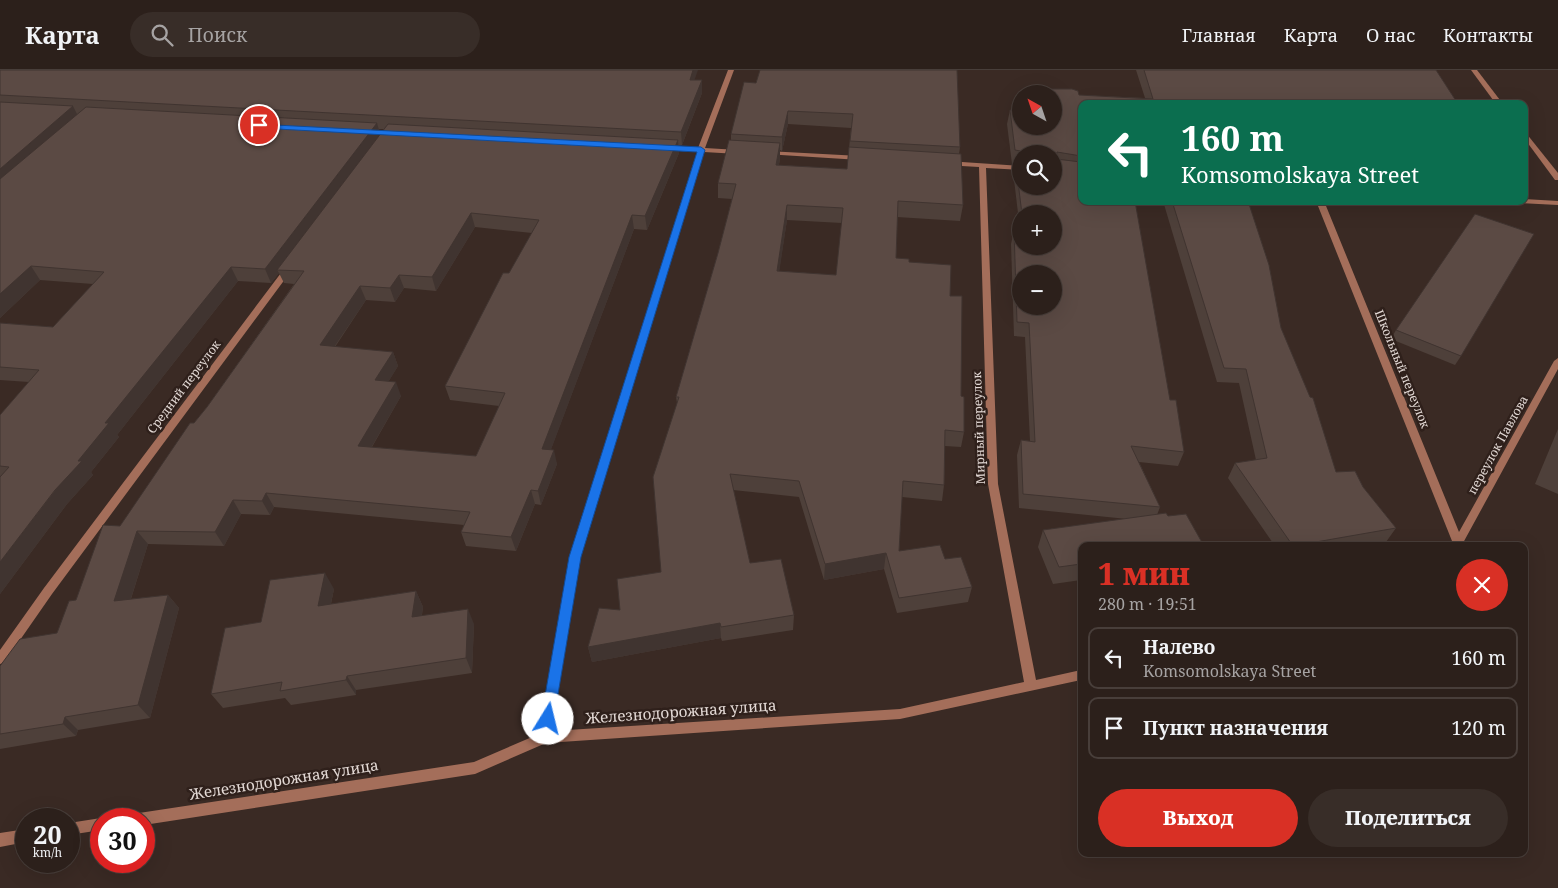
<!DOCTYPE html>
<html lang="ru">
<meta charset="utf-8">
<style>
:root{--surface:#2c201b;--page:#382d28;--text:#f1f3f6;--muted:#a6a3a3;--line:#483e3a;--accent:#d93025}
body{margin:0;font-family:"Noto Serif",serif;background:var(--page);color:var(--text);height:100vh;display:flex;flex-direction:column;font-size:19px;white-space:nowrap}
*{box-sizing:border-box;margin:0}
p{font-size:16px;color:var(--muted)}
.icon{flex:none;width:28px;height:28px;fill:none;stroke:currentColor;stroke-width:2;stroke-linecap:round;stroke-linejoin:round}
.map{position:relative;flex:1;overflow:hidden}
.details{position:absolute;left:1078px;top:472px;width:450px;height:315px;display:flex;flex-direction:column;background:var(--surface);border-radius:10px;box-shadow:0 5px 20px #0002,0 0 0 1px var(--line)}
.details>*{flex:none}
.banner{position:absolute;left:1078px;top:30px;width:450px;height:105px;border-radius:10px;box-shadow:0 5px 20px #0002,0 0 0 1px var(--line);background:#0b6e4f;color:#fff;overflow:hidden}
.needle{width:32px;rotate:320deg}
.buttons{position:absolute;left:1012px;top:15px;display:grid;gap:10px}
.buttons a{display:grid;place-items:center;width:50px;height:50px;border-radius:50%;background:var(--surface);box-shadow:0 5px 20px #0002,0 0 0 1px var(--line);font-size:25px}
.speed{position:absolute;left:15px;top:738px;display:flex;gap:10px;font-size:25px;font-weight:700;text-align:center}
.speed>*{display:grid;place-content:center;width:65px;height:65px;border-radius:50%;background:var(--surface);box-shadow:0 5px 20px #0002,0 0 0 1px var(--line);line-height:1}
.speed small{font-size:12px;font-weight:400}
.speed .limit{border:8px solid #d22;background:#fff;color:#111}
.pin{position:absolute;display:grid;place-items:center;width:42px;height:42px;color:#fff;margin:-21px;border:2px solid #fff;border-radius:50%;box-shadow:0 1px 5px #0007}
.me{position:absolute;width:55px;margin:-28px;rotate:9deg;stroke-linejoin:round;filter:drop-shadow(0 0 4px #0008)}
.turn{display:flex;align-items:center;gap:18px;height:105px;padding:0 20px;font-size:22px}
.turn .icon{width:65px;height:65px;stroke-width:2.5}
.turn b{display:block;font-size:35px;line-height:42px}
.round{display:grid;place-items:center;flex:none;width:52px;height:52px;border-radius:26px;background:var(--page)}
.summary{display:flex;align-items:center;justify-content:space-between;height:85px;padding:0 20px}
h1{font-size:30px;font-weight:800;line-height:38px;color:var(--accent)}
.primary-button{display:flex;gap:10px;margin-top:auto;padding:10px 20px}
.primary-button a{flex:1;height:58px;border-radius:30px;background:var(--accent);color:#fff;font-size:20px;font-weight:800;line-height:58px;text-align:center}
.primary-button a+a{background:var(--page);color:var(--text)}
ul{padding:0;list-style:none}
li{display:flex;align-items:center;gap:15px;height:62px;margin:0 10px 8px;padding:0 10px;border:2px solid var(--line);border-radius:10px}
li div{flex:1}
li b{display:block;font-size:19px}
li em{font-style:normal}
header{display:flex;align-items:center;gap:30px;box-sizing:border-box;height:70px;padding:0 25px;background:var(--surface);border-bottom:1px solid var(--line)}
header strong{font-size:24px}
nav{display:flex;gap:28px;margin-inline-start:auto;font-size:18px}
.search{width:350px;height:45px;background:var(--page);display:flex;align-items:center;gap:12px;box-sizing:border-box;padding:0 18px;border-radius:28px;color:var(--muted);font-size:19px}
.map>svg:first-child{display:block}
</style>
<header>
<strong>Карта</strong>
<div class="search"><svg class="icon" aria-label="search" viewBox="0 0 24 24"><circle cx="10" cy="10" r="6"/><path d="M15 15l6 6"/></svg>Поиск</div>
<nav><a>Главная</a><a>Карта</a><a>О нас</a><a>Контакты</a></nav>
</header>
<div class="map">
<svg width="1558" height="818" viewBox="0 0 1558 818">
<rect width="100%" height="100%" fill="#3a2a24"/>
<g fill="none" stroke-linecap="round" stroke-linejoin="round">
<g fill="#a46e5a" fill-rule="evenodd">
<path d="M 728,0 L 734,0 L 705,78 L 738,80 L 742,82 L 738,84 L 704,82 L 580,487 L 552,661 L 900,639 L 1024,612 L 988,414 L 979,97 L 944,95 L 944,91 L 947,91 L 1021,96 L 1021,100 L 986,98 L 998,414 L 1036,610 L 1081,600 L 1081,610 L 900,649 L 546,673 L 475,704 L 144,755 L 144,749 L 133,749 L 134,744 L 139,743 L 474,692 L 539,664 L 570,487 L 697,82 L 665,80 L 662,78 L 665,76 L 698,78 Z"/>
<path d="M 1471,0 L 1477,0 L 1503,34 L 1496,34 Z"/>
<path d="M 1524,62 L 1526,63 L 1558,103 L 1558,110 L 1555,110 L 1524,68 Z"/>
<path d="M 767,81 L 860,86 L 864,88 L 860,90 L 765,84 L 763,83 Z"/>
<path d="M 1524,129 L 1558,131 L 1558,135 L 1521,133 L 1520,131 L 1524,131 Z"/>
<path d="M 1316,131 L 1324,131 L 1459,462 L 1554,291 L 1558,288 L 1558,299 L 1463,473 L 1464,476 L 1454,476 Z"/>
<path d="M 287,195 L 290,195 L 294,197 L 52,524 L 4,593 L 0,594 L 0,580 L 44,518 Z"/>
<path d="M 101,748 L 104,749 L 101,749 L 101,760 L 69,765 L 69,753 Z"/>
<path d="M 26,759 L 26,772 L 0,777 L 0,763 Z"/>
</g>
</g>
<g fill="#4e403a" fill-rule="evenodd">
<path d="M 0,0 L 695,10 L 702,23 L 682,75 L 678,75 L 679,83 L 647,160 L 634,159 L 551,379 L 557,394 L 541,435 L 535,434 L 516,481 L 466,476 L 461,462 L 464,455 L 274,437 L 270,445 L 241,444 L 224,476 L 148,474 L 131,529 L 168,525 L 179,538 L 150,648 L 78,660 L 76,666 L 0,679 L 0,596 L 57,563 L 120,456 L 194,353 L 207,337 L 294,214 L 284,213 L 279,203 L 271,213 L 238,211 L 117,365 L 119,367 L 91,402 L 93,405 L 67,434 L 0,524 L 0,345 L 29,312 L 0,310 L 0,253 L 53,257 L 93,214 L 40,210 L 0,248 ZM 379,59 L 384,59 L 380,64 ZM 475,157 L 532,163 L 445,316 L 450,330 L 499,336 L 476,386 L 372,377 L 401,326 L 388,312 L 398,296 L 393,282 L 335,277 L 366,230 L 395,232 L 404,218 L 436,221 Z"/>
<path d="M 1136,0 L 1436,0 L 1458,34 L 1081,34 L 1081,131 L 1170,330 L 1184,382 L 1178,396 L 1139,392 L 1160,437 L 1157,445 L 1081,476 L 1081,510 L 1053,514 L 1038,477 L 1043,460 L 1127,449 L 1019,438 L 1017,385 L 1021,370 L 1030,371 L 1025,267 L 1014,266 L 1011,174 L 1014,160 L 1020,160 L 1013,101 L 1014,94 L 1012,94 L 1007,54 L 1010,40 L 1054,56 L 1054,24 L 1041,24 L 1042,19 L 1079,25 L 1145,28 ZM 1021,84 L 1054,84 L 1021,116 ZM 1021,144 L 1054,144 L 1021,176 Z"/>
<path d="M 756,13 L 960,77 L 959,84 L 963,135 L 960,151 L 897,147 L 896,188 L 909,192 L 950,226 L 964,362 L 961,377 L 945,376 L 944,415 L 942,431 L 902,427 L 899,481 L 945,489 L 972,517 L 968,532 L 897,543 L 884,499 L 824,510 L 799,427 L 733,420 L 750,493 L 794,545 L 793,560 L 722,571 L 721,568 L 592,592 L 588,577 L 620,540 L 661,502 L 677,333 L 676,327 L 718,183 L 732,129 L 718,128 L 718,113 L 731,71 L 731,64 ZM 788,54 L 851,58 L 847,99 L 779,95 L 780,88 L 780,80 L 782,81 ZM 787,150 L 842,153 L 836,205 L 779,201 Z"/>
<path d="M 1163,131 L 1248,131 L 1281,258 L 1336,402 L 1363,417 L 1396,458 L 1386,472 L 1362,476 L 1275,476 L 1228,408 L 1235,393 L 1256,390 L 1239,313 L 1217,312 Z"/>
<path d="M 1396,260 L 1461,286 L 1455,295 L 1391,269 Z"/>
<path d="M 1558,359 L 1558,424 L 1535,414 Z"/>
<path d="M 334,519 L 331,534 L 416,521 L 423,537 L 422,545 L 474,554 L 472,603 L 356,620 L 356,625 L 291,635 L 285,628 L 223,638 L 211,624 L 261,552 Z"/>
</g>
<g fill="#403430">
<path d="M 693,0 L 698,0 L 690,23 L 690,10 Z"/>
<path d="M 702,10 L 702,23 L 682,75 L 681,62 Z"/>
<path d="M 73,36 L 80,50 L 0,121 L 0,99 Z"/>
<path d="M 788,41 L 788,54 L 782,81 L 782,67 Z"/>
<path d="M 377,53 L 381,67 L 277,200 L 279,203 L 271,213 L 265,199 Z"/>
<path d="M 678,70 L 679,83 L 647,160 L 645,146 Z"/>
<path d="M 780,73 L 780,88 L 776,110 L 776,95 Z"/>
<path d="M 787,135 L 787,150 L 777,217 L 777,201 Z"/>
<path d="M 471,143 L 475,157 L 436,221 L 432,207 Z"/>
<path d="M 632,145 L 634,159 L 546,393 L 542,379 Z"/>
<path d="M 31,196 L 40,210 L 0,248 L 0,224 Z"/>
<path d="M 231,197 L 238,211 L 117,365 L 119,367 L 91,402 L 93,405 L 67,434 L 0,524 L 0,492 L 78,391 L 105,353 Z"/>
<path d="M 399,205 L 404,218 L 395,232 L 390,218 Z"/>
<path d="M 360,216 L 366,230 L 326,289 L 320,275 Z"/>
<path d="M 393,282 L 398,296 L 381,324 L 375,310 Z"/>
<path d="M 396,312 L 401,326 L 364,390 L 358,376 Z"/>
<path d="M 554,380 L 557,394 L 541,435 L 538,421 Z"/>
<path d="M 531,420 L 535,434 L 516,481 L 511,467 Z"/>
<path d="M 266,423 L 274,437 L 270,445 L 262,431 Z"/>
<path d="M 233,430 L 241,444 L 224,476 L 215,462 Z"/>
<path d="M 137,461 L 148,474 L 126,544 L 114,531 Z"/>
<path d="M 886,483 L 884,499 L 824,510 L 825,494 Z"/>
<path d="M 325,503 L 334,519 L 327,551 L 318,536 Z"/>
<path d="M 416,521 L 423,537 L 419,562 L 412,547 Z"/>
<path d="M 168,525 L 179,538 L 150,648 L 138,635 Z"/>
<path d="M 468,539 L 474,554 L 472,603 L 466,588 Z"/>
<path d="M 720,553 L 721,568 L 592,592 L 588,577 Z"/>
<path d="M 347,606 L 356,620 L 356,625 L 346,610 Z"/>
<path d="M 65,647 L 78,660 L 76,666 L 63,654 Z"/>
</g>
<g fill="#5b4a44" stroke="#403430" fill-rule="evenodd">
<path d="M 0,0 L 693,0 L 690,10 L 702,10 L 681,62 L 0,25 Z"/>
<path d="M 760,0 L 957,0 L 960,77 L 850,71 L 853,44 L 788,41 L 782,67 L 731,64 L 744,12 L 756,13 Z"/>
<path d="M 1144,0 L 1436,0 L 1458,34 L 1081,34 L 1081,86 L 1057,82 L 1056,89 L 1081,92 L 1081,131 L 1135,131 L 1170,330 L 1176,330 L 1184,382 L 1131,376 L 1160,437 L 1023,424 L 1021,370 L 1035,372 L 1029,253 L 1017,252 L 1014,160 L 1021,160 L 1021,176 L 1054,176 L 1054,144 L 1022,144 L 1015,88 L 1021,88 L 1021,116 L 1054,116 L 1054,84 L 1026,84 L 1026,82 L 1015,80 L 1010,40 L 1021,41 L 1021,56 L 1054,56 L 1054,24 L 1043,24 L 1042,19 L 1072,19 L 1078,21 L 1079,25 L 1153,29 ZM 1021,204 L 1054,204 L 1054,236 L 1021,236 Z"/>
<path d="M 0,32 L 73,36 L 0,99 Z"/>
<path d="M 86,37 L 377,53 L 265,199 L 231,197 L 105,353 L 109,353 L 78,391 L 82,391 L 55,420 L 0,492 L 0,407 L 9,397 L 0,396 L 0,345 L 39,300 L 0,297 L 0,253 L 53,257 L 104,202 L 31,196 L 0,224 L 0,109 Z"/>
<path d="M 388,54 L 678,70 L 645,146 L 632,145 L 542,379 L 554,380 L 538,421 L 531,420 L 511,467 L 461,462 L 470,442 L 266,423 L 262,431 L 233,430 L 215,462 L 137,461 L 114,531 L 168,525 L 138,635 L 65,647 L 63,654 L 0,664 L 0,596 L 20,569 L 57,563 L 69,531 L 76,530 L 103,455 L 120,456 L 190,353 L 194,353 L 207,337 L 304,201 L 277,200 ZM 471,143 L 539,150 L 509,203 L 503,203 L 445,316 L 505,323 L 476,386 L 358,376 L 396,312 L 375,310 L 393,282 L 320,275 L 360,216 L 390,218 L 399,205 L 432,207 Z"/>
<path d="M 729,70 L 780,73 L 776,95 L 847,99 L 849,77 L 961,84 L 963,135 L 898,131 L 896,188 L 909,189 L 909,192 L 951,195 L 950,226 L 962,226 L 961,326 L 964,327 L 964,362 L 945,360 L 944,415 L 903,411 L 899,481 L 940,475 L 945,489 L 961,487 L 972,517 L 899,528 L 886,483 L 825,494 L 799,411 L 730,404 L 750,493 L 781,489 L 794,545 L 721,557 L 720,553 L 588,577 L 599,538 L 620,540 L 617,509 L 661,502 L 653,407 L 679,327 L 676,327 L 718,183 L 736,114 L 718,113 ZM 787,135 L 843,138 L 836,205 L 777,201 Z"/>
<path d="M 1172,131 L 1248,131 L 1269,195 L 1281,258 L 1310,327 L 1313,328 L 1336,402 L 1355,401 L 1363,417 L 1396,458 L 1293,476 L 1235,393 L 1267,388 L 1246,299 L 1224,298 Z"/>
<path d="M 1475,144 L 1534,164 L 1461,286 L 1396,260 Z"/>
<path d="M 1166,443 L 1168,446 L 1186,444 L 1204,476 L 1081,476 L 1081,494 L 1059,497 L 1043,460 Z"/>
<path d="M 325,503 L 318,536 L 416,521 L 412,547 L 468,539 L 466,588 L 347,606 L 346,610 L 280,621 L 282,612 L 211,624 L 225,558 L 261,552 L 270,510 Z"/>
</g>
<path fill="#1a73e8" stroke="#114b97" d="M 256,54 L 701,77 L 705,80 L 581,487 L 553,654 L 548,656 L 543,654 L 541,649 L 569,487 L 697,82 L 259,58 L 255,55 Z"/>
<g text-anchor="middle" stroke-width="5" stroke-linejoin="round" paint-order="stroke">
<g font-size="12" fill="#e3d9d5" stroke="#2f201b">
<text transform="translate(1402 299) rotate(68)" y="4">Школьный переулок</text>
<text transform="translate(184 317) rotate(-53)" y="4">Средний переулок</text>
<text transform="translate(979 358) rotate(-92)" y="4">Мирный переулок</text>
<text transform="translate(1498 375) rotate(-61)" y="4">переулок Павлова</text>
</g>
<g font-size="15" fill="#e3d9d5" stroke="#2f201b">
<text transform="translate(681 642) rotate(-4)" y="5">Железнодорожная улица</text>
<text transform="translate(284 710) rotate(-9)" y="5">Железнодорожная улица</text>
</g>
</g>
</svg>
<div class="buttons">
<a><svg class="needle" viewBox="-14 -14 28 28"><path d="M0-13l5 13h-10z" fill="#e53935"/><path d="M0 13l5-13h-10z" fill="#a6a3a3"/></svg></a>
<a><svg class="icon" aria-label="search" viewBox="0 0 24 24"><circle cx="10" cy="10" r="6"/><path d="M15 15l6 6"/></svg></a>
<a>+</a>
<a>−</a>
</div>
<div class="speed"><div>20<small>km/h</small></div><div class="limit">30</div></div>
<div class="pin" style="left:259px;top:55px;background:#d93025"><svg class="icon" aria-label="arrive" viewBox="0 0 24 24"><path d="M6 21V4h12l-3 4 3 4H6"/></svg></div>
<svg class="me" style="left:548px;top:649px" viewBox="-20 -20 40 40"><circle r="19" fill="#fff"/><path d="M0-13L10 11 0 6-10 11z" fill="#1a73e8"/></svg>
<div class="banner">
<div class="turn"><svg class="icon" aria-label="left" viewBox="0 0 24 24"><path d="M17 20v-9H6M10 6l-5 5 5 5"/></svg><div><b>160 m</b>Komsomolskaya Street</div></div>
</div>
<section class="details">
<div class="summary"><div><h1>1 мин</h1><p>280 m · 19:51</p></div><a class="round" style="background:#d93025;color:#fff"><svg class="icon" aria-label="close" viewBox="0 0 24 24"><path d="M6 6l12 12M18 6L6 18"/></svg></a></div>
<ul>
<li><svg class="icon" aria-label="left" viewBox="0 0 24 24"><path d="M17 20v-9H6M10 6l-5 5 5 5"/></svg><div><b>Налево</b><p>Komsomolskaya Street</p></div><em>160 m</em></li>
<li><svg class="icon" aria-label="arrive" viewBox="0 0 24 24"><path d="M6 21V4h12l-3 4 3 4H6"/></svg><div><b>Пункт назначения</b></div><em>120 m</em></li>
</ul>
<div class="primary-button"><a>Выход</a><a>Поделиться</a></div>
</section>
</div>
